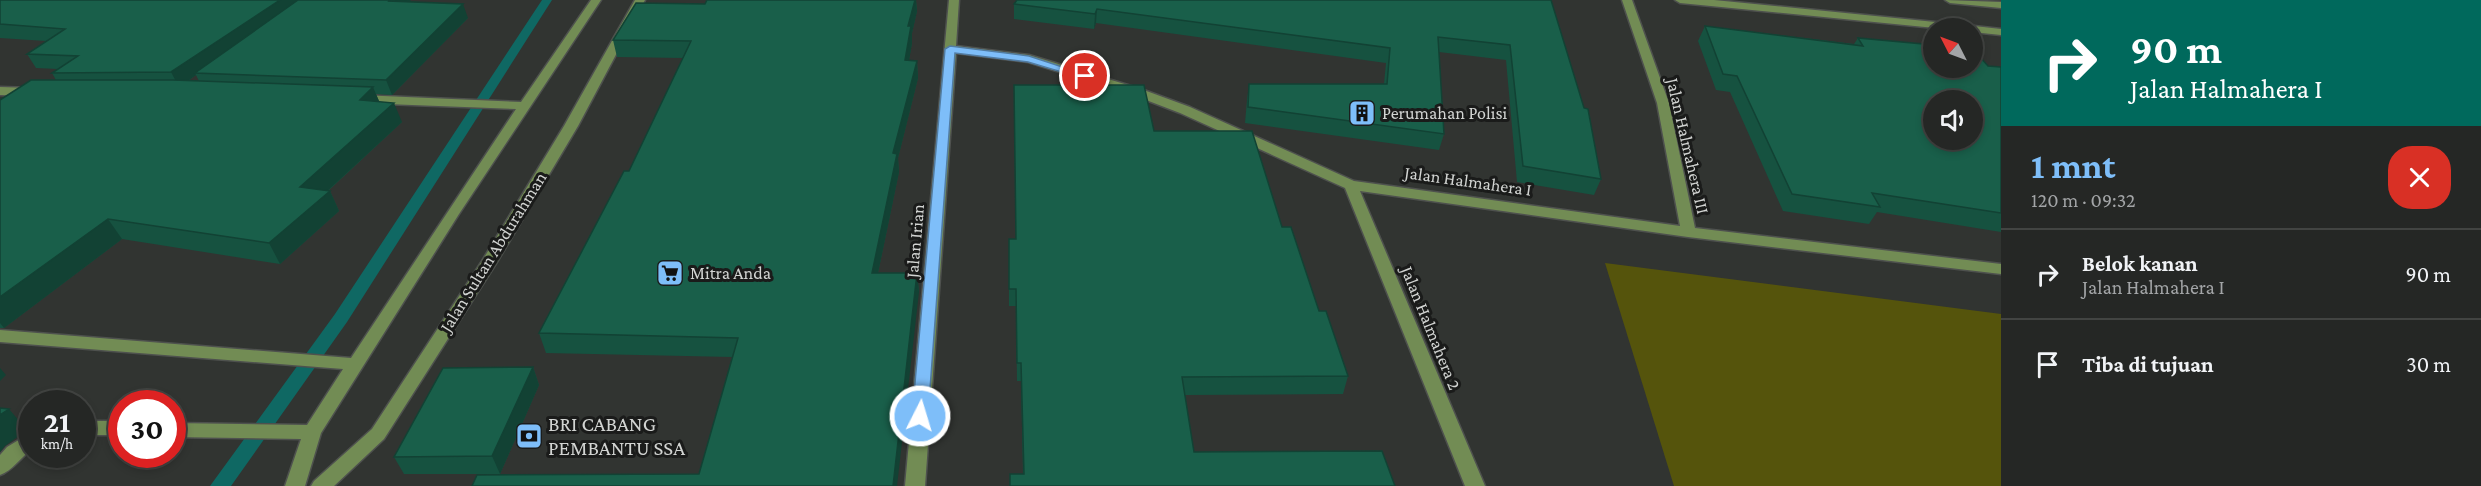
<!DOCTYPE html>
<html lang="id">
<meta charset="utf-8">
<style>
:root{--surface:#252725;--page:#313332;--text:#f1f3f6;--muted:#a3a5a7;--line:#424442;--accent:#7ebef9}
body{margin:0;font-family:"Crimson Pro",serif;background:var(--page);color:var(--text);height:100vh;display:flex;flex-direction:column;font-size:22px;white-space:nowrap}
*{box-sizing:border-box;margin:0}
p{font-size:20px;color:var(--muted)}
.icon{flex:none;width:33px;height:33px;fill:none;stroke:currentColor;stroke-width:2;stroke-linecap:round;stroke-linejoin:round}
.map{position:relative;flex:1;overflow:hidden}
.side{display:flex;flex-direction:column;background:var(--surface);width:480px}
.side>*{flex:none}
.banner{background:#00695c;color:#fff;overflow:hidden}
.needle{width:39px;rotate:312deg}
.controls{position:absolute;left:1923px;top:18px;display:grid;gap:12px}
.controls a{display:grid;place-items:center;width:60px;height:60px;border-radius:50%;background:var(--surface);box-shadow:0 3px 9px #0003,0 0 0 2px var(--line);font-size:30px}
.speed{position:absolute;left:18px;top:390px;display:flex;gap:12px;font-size:30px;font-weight:700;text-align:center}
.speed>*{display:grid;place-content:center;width:78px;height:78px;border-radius:50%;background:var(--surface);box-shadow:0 3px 9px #0003,0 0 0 2px var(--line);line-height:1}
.speed small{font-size:15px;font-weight:400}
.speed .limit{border:9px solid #d22;background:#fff;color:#111}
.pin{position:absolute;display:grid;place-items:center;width:51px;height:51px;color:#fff;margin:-26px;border:3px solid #fff;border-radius:50%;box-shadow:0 2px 6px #0007}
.me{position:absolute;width:66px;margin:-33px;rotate:5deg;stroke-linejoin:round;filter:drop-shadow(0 0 4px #0008)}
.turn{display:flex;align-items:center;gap:21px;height:126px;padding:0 30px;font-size:27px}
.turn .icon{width:78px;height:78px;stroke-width:2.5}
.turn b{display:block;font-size:42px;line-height:51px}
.round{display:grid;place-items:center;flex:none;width:63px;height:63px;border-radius:24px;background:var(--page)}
.headline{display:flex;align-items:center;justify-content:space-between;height:102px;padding:0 30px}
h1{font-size:36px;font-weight:700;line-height:45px;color:var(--accent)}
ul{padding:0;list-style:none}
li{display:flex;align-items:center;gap:18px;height:90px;padding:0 30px;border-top:2px solid var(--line)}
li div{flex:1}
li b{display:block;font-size:22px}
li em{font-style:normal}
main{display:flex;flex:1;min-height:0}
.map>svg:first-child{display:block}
</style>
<main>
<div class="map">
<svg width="2001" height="486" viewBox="0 0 2001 486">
<rect width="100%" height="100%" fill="#313431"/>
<path fill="#55540c" d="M 1605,263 L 2001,314 L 2001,486 L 1674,486 Z"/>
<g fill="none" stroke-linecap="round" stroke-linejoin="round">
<path fill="#0f6863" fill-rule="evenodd" d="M 542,0 L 552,0 L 347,322 L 231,486 L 210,486 L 335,314 Z"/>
<defs>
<g id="minor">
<path d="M 591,0 L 601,0 L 459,214 L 321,433 L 305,486 L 285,486 L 301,439 L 172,437 L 172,423 L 307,425 L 343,369 L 0,342 L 0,330 L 351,358 L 516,109 L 360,103 L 354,99 L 360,95 L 521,102 Z"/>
<path d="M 635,0 L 645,0 L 578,126 L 497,262 L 384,439 L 334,486 L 311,486 L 314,481 L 372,429 L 482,261 L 564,126 Z"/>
<path d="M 949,0 L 959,0 L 956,46 L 1029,55 L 1141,89 L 1190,107 L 1354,181 L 1680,226 L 1657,103 L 1622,0 L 1632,0 L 1669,103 L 1695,228 L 2001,264 L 2001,274 L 1688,237 L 1360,191 L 1485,486 L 1465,486 L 1345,188 L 1180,113 L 1133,95 L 1028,62 L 956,53 L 925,486 L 905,486 Z"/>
<path d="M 1675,0 L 1714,0 L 1965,25 L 2001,29 L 2001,35 L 1972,32 L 1972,28 L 1935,28 L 1680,3 Z"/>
<path d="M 1945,0 L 2001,2 L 2001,8 L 1950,3 Z"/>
<path d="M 0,87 L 33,88 L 39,92 L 33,96 L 0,95 Z"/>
<rect x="82" y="421" width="40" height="14"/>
<path d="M 32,432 L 32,449 C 21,457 12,471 0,475 L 0,455 L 7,447 Z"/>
</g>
</defs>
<use href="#minor" stroke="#4e514e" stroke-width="3"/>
<use href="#minor" fill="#728c54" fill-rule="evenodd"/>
</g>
<g fill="#165240" fill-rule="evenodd">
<path d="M 0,0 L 410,0 L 410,2 L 468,18 L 392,95 L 376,94 L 379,101 L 402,122 L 328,191 L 330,191 L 339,211 L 280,264 L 122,239 L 4,328 L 0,328 L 0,100 L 56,80 L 52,73 L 58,69 L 36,68 L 27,54 L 46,41 L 0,38 ZM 196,75 L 199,81 L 188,81 Z"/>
<path d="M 707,0 L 916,0 L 917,11 L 912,33 L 912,43 L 909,60 L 917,61 L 918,78 L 898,158 L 899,172 L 878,273 L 917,273 L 919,292 L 699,474 L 732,357 L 546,353 L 539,333 L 629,171 L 683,58 L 617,57 L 613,40 L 705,4 Z"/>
<path d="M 1551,0 L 1601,179 L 1594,195 L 1517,182 L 1506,60 L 1439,52 L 1444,134 L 1439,150 L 1245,123 L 1247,100 L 1249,84 L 1384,84 L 1386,63 L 1096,23 L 1094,29 L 1014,19 L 1014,4 Z"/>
<path d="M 1705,26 L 1854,44 L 1858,38 L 1988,66 L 2001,67 L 2001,232 L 1877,212 L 1869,224 L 1783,211 L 1730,92 L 1716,90 L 1698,41 Z"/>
<path d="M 1154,131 L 1282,227 L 1319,311 L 1348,376 L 1343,394 L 1185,395 L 1023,474 L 1021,381 L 1017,381 L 1016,306 L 1009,306 L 1009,239 L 1015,239 Z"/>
<path d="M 533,367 L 539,385 L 500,474 L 404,474 L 394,457 Z"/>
</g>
<g fill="#124234">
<path d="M 280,0 L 297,0 L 300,5 L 195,73 L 196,75 L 179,87 L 171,72 Z"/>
<path d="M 390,0 L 410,0 L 411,1 L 394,14 Z"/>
<path d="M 912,0 L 916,0 L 917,11 L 912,33 L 912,43 L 906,78 L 905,60 Z"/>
<path d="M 463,4 L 468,18 L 392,95 L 386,80 Z"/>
<path d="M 1097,9 L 1096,23 L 1094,29 L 1095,14 Z"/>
<path d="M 917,61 L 918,78 L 898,158 L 899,172 L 874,292 L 872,273 L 893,153 Z"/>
<path d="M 373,87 L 381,106 L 360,100 Z"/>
<path d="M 394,103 L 402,122 L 310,207 L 300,187 Z"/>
<path d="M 330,191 L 339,211 L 280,264 L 269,243 Z"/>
<path d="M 108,219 L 122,239 L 4,328 L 0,323 L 0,297 Z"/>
<path d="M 917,273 L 919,292 L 897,486 L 893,486 Z"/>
<path d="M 533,367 L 539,385 L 500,474 L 492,456 Z"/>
<path d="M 0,368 L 6,375 L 0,381 Z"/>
<path d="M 9,409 L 27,430 L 5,446 L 0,452 L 0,415 Z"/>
</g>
<g fill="#195f4a" stroke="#124234" stroke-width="1.5" fill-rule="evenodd">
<path d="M 0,0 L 280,0 L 171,72 L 52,73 L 78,56 L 27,54 L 65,29 L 0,24 Z"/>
<path d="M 298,0 L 390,0 L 389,1 L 463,4 L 386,80 L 195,73 Z"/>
<path d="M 707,0 L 915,0 L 908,26 L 911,26 L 905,60 L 917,61 L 893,153 L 897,154 L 872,273 L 917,273 L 893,486 L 472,486 L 477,475 L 699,474 L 738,338 L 539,333 L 624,171 L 629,171 L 691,41 L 613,40 L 636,3 L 705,4 Z"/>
<path d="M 1017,0 L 1551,0 L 1584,108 L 1588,109 L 1601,179 L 1523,166 L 1510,45 L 1438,37 L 1444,134 L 1248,107 L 1249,84 L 1387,84 L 1390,48 L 1097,9 L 1095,14 L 1014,4 Z"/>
<path d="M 1705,26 L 1863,46 L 1858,38 L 1934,45 L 1934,68 L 1972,68 L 1973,49 L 1988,66 L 2001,67 L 2001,213 L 1872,193 L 1880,207 L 1792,194 L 1737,76 L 1723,74 ZM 1934,100 L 1972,100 L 1972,140 L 1934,140 Z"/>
<path d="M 31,80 L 173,80 L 373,87 L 360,100 L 394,103 L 300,187 L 330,191 L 269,243 L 108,219 L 0,297 L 0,100 Z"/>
<path d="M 1014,85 L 1144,85 L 1154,131 L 1252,131 L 1282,227 L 1291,227 L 1319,311 L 1326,311 L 1348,376 L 1182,377 L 1194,452 L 1382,451 L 1395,486 L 1010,486 L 1010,474 L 1024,474 L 1021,363 L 1017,363 L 1016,289 L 1009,289 L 1009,239 L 1016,239 Z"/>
<path d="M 533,367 L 492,456 L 394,457 L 443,368 Z"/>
<path d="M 0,408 L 9,409 L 0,415 Z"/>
</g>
<path fill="#7ebef9" stroke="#527ca2" stroke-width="1.5" d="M 950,46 L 1029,56 L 1090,76 L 1085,79 L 1028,62 L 955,53 L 928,416 L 926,421 L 914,421 L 912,416 L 945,49 Z"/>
<defs>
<symbol id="building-square" viewBox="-11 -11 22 22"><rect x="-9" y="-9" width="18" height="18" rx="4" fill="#7ebef9" stroke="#1a1b1a"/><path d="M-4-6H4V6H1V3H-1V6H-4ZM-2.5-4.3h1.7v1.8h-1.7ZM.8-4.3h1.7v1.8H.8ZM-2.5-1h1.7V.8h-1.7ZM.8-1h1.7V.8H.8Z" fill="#111"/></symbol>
<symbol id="supermarket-square" viewBox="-11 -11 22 22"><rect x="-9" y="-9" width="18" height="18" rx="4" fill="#7ebef9" stroke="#1a1b1a"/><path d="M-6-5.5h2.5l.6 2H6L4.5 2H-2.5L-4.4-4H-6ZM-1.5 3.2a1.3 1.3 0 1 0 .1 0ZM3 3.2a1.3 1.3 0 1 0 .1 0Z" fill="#111"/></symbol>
<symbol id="bank-square" viewBox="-11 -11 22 22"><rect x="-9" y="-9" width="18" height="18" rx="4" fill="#7ebef9" stroke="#1a1b1a"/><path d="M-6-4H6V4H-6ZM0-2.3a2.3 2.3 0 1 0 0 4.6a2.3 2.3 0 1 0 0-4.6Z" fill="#111"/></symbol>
</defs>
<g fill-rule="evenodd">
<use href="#building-square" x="1347" y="98" width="30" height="30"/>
<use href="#supermarket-square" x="655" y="258" width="30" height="30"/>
<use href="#bank-square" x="514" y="421" width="30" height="30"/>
</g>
<g text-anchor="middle" stroke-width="6" stroke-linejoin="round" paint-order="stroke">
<g font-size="18" fill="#d2d4d2" stroke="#1a1b1a" text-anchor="start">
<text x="1382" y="119">Perumahan Polisi</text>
<text x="690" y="279">Mitra Anda</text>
</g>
<g font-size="18" fill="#d2d4d2" stroke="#1a1b1a">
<text transform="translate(1688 146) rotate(77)" y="6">Jalan Halmahera III</text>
<text transform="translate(1468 181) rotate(8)" y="6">Jalan Halmahera I</text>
<text transform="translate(915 241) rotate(-85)" y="6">Jalan Irian</text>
<text transform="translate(493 252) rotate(-58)" y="6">Jalan Sultan Abdurahman</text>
<text transform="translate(1431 328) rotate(68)" y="6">Jalan Halmahera 2</text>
</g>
<g font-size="21" fill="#d2d4d2" stroke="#1a1b1a" text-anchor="start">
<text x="548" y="431">BRI CABANG<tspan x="548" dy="24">PEMBANTU SSA</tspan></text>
</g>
</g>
</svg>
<div class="controls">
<a><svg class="needle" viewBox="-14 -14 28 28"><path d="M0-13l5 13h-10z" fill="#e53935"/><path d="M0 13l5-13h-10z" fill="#a3a5a7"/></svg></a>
<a><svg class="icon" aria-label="sound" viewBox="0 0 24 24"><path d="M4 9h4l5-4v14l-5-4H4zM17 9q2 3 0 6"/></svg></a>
</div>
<div class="speed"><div>21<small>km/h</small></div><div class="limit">30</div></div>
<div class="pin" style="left:1085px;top:76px;background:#d93025"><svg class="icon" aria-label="arrive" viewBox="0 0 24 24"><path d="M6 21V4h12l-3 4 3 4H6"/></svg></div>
<svg class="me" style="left:920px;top:416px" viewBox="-20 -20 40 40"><circle r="17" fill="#7ebef9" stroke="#fff" stroke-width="3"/><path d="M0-11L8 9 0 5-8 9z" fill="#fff"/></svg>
</div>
<section class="side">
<div class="banner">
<div class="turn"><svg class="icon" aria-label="right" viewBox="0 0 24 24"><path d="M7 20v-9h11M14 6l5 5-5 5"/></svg><div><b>90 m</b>Jalan Halmahera I</div></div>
</div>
<div class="headline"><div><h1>1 mnt</h1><p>120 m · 09:32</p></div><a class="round" style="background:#d93025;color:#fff"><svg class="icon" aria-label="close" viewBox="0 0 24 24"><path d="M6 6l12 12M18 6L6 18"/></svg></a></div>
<ul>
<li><svg class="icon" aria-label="right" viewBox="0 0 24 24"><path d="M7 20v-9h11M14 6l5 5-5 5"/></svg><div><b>Belok kanan</b><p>Jalan Halmahera I</p></div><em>90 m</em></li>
<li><svg class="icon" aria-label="arrive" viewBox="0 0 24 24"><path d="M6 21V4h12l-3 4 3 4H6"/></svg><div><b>Tiba di tujuan</b></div><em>30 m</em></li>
</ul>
</section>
</main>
